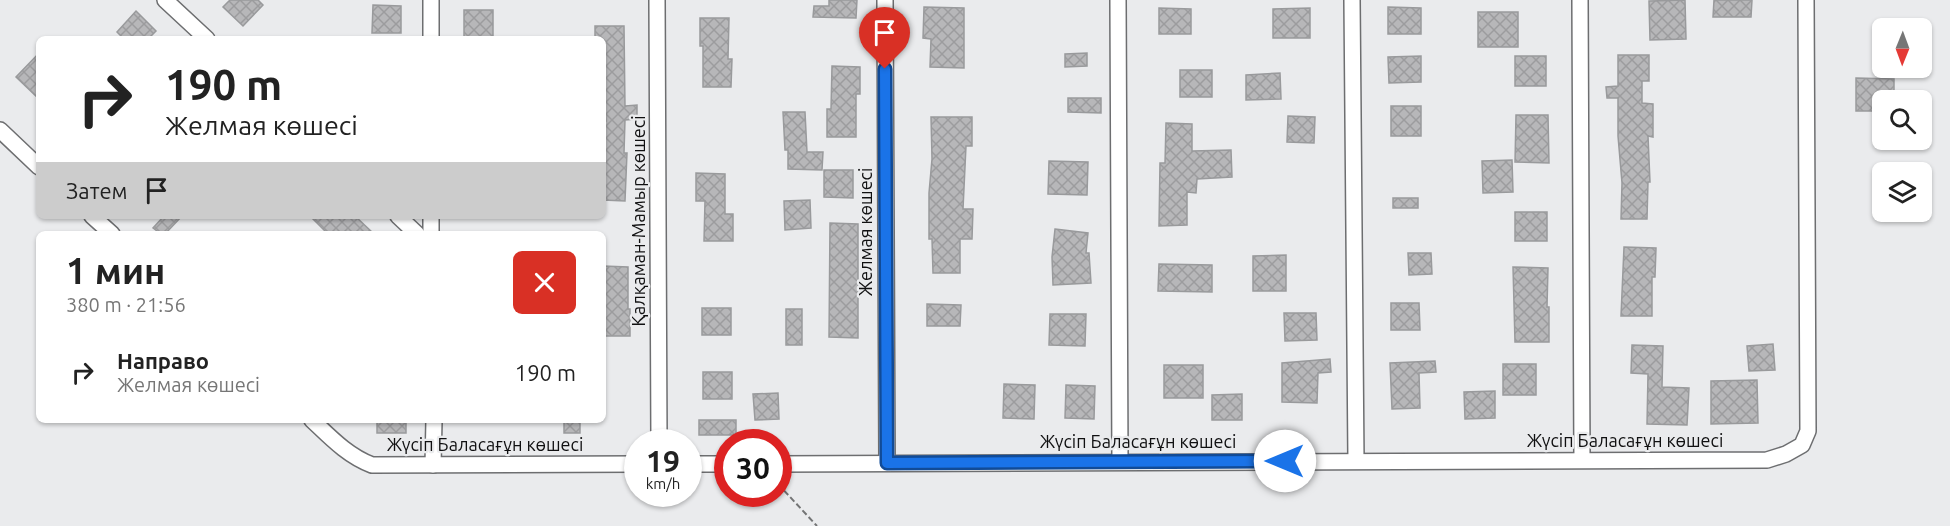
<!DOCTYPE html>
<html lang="ru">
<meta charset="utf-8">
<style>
:root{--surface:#fff;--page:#f6f6f6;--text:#222;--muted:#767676}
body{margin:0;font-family:Ubuntu,sans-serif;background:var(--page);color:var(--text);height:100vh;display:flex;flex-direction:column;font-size:22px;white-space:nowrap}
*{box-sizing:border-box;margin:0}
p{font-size:20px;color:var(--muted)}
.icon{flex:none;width:33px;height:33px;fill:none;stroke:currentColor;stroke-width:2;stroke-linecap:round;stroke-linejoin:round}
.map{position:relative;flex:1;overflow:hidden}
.panel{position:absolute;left:36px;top:231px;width:570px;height:192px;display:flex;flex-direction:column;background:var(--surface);border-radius:9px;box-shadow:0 2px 4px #0004}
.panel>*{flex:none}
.guide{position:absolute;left:36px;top:36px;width:570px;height:183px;border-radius:9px;box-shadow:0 2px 4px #0004;background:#fff;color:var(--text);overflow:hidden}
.needle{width:39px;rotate:181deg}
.buttons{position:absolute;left:1872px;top:18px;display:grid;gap:12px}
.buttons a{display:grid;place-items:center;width:60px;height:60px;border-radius:9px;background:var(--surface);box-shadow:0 2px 4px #0004;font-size:30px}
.speed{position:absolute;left:624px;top:429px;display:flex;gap:12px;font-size:30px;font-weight:700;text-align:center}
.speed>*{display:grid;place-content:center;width:78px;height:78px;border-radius:50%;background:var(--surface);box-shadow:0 2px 4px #0004;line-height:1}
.speed small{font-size:15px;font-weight:400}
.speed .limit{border:9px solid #d22;background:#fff;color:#111}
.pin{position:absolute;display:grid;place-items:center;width:51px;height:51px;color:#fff;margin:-62px -26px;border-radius:50% 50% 50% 0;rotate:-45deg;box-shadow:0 0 6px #0007}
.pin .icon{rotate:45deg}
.me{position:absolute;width:66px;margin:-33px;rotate:270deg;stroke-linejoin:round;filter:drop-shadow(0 0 4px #0008)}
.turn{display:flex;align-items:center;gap:21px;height:126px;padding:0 30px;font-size:27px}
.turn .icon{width:78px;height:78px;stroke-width:2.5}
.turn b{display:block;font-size:42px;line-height:51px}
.then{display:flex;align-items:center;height:57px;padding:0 30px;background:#0003;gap:12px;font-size:22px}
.round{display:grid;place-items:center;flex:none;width:63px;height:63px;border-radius:9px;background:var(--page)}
.headline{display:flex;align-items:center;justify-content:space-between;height:102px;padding:0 30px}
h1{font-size:36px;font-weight:600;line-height:45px}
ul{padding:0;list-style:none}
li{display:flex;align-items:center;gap:18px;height:78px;padding:0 30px}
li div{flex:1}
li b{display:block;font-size:22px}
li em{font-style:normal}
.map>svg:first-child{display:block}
</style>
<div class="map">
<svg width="1950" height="526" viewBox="0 0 1950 526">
<defs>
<pattern id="building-cross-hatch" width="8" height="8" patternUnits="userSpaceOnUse" patternTransform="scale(1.5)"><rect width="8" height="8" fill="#b7b7b9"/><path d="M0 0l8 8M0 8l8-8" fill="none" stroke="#9c9c9e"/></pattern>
</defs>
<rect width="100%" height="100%" fill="#eaebed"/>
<g fill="url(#building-cross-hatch)" stroke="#999a9c" stroke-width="1.5">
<path d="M 230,0 L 258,0 L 263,5 L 243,26 L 223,7 Z"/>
<path d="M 829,0 L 857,0 L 856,18 L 813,17 L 814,6 L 829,6 Z"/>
<path d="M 1685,0 L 1686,39 L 1650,40 L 1649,1 Z"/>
<path d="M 1714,0 L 1752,0 L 1751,17 L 1713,17 Z"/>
<path d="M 373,5 L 401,6 L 401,33 L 372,33 Z"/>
<path d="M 924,7 L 964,8 L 964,68 L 930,67 L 931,39 L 923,38 Z"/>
<path d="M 1388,7 L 1421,8 L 1421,34 L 1388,34 Z"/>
<path d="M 1159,8 L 1191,9 L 1191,34 L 1159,34 Z"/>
<path d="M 1310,8 L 1310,38 L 1273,38 L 1273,9 Z"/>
<rect x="464" y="10" width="29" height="28"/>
<path d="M 136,11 L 156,31 L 148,39 L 124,39 L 117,32 Z"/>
<rect x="1478" y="12" width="40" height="35"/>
<path d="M 700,18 L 729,18 L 728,59 L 732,59 L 731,87 L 703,87 L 703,46 L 700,46 Z"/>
<path d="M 595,26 L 624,26 L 625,106 L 637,105 L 637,119 L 625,120 L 624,153 L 627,153 L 625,201 L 603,200 L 603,121 L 606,121 L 603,88 L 603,39 L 595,39 Z"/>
<path d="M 39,53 L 39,99 L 16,77 Z"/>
<path d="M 1087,53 L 1087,66 L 1065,67 L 1065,54 Z"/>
<path d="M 1618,55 L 1649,55 L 1649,81 L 1642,81 L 1642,103 L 1653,104 L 1653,137 L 1648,136 L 1650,182 L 1648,182 L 1647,219 L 1621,219 L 1622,183 L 1618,136 L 1618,98 L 1607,98 L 1606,87 L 1618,86 Z"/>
<path d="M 1421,56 L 1421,82 L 1389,83 L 1388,57 Z"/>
<rect x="1515" y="56" width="31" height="30"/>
<path d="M 832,66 L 860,67 L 860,94 L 856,94 L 856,137 L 827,137 L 827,109 L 831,109 Z"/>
<rect x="1180" y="70" width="32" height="27"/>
<path d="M 1280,73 L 1281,99 L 1246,100 L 1246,75 Z"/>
<path d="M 1856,78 L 1894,79 L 1894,100 L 1882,100 L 1882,111 L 1856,111 Z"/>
<path d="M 1068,98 L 1101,98 L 1101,113 L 1068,112 Z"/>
<rect x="1391" y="106" width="30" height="30"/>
<path d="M 783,112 L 805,112 L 807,152 L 823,152 L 822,170 L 788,169 L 788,150 L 785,150 Z"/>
<path d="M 1516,115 L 1548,115 L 1549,163 L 1515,162 Z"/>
<path d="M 1288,116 L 1315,117 L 1314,143 L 1287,142 Z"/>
<path d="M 931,117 L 972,117 L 972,146 L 966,146 L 963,209 L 973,209 L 972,239 L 960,239 L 960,273 L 933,273 L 932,239 L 929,239 L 929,193 L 932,159 Z"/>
<path d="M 1166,123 L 1192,124 L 1192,151 L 1231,150 L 1232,177 L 1197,179 L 1196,193 L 1187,192 L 1187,225 L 1159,226 L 1160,163 L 1165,163 Z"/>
<path d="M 1512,160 L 1513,192 L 1483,193 L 1482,161 Z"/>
<path d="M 1049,161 L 1088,162 L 1087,195 L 1048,194 Z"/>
<path d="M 824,170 L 853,170 L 853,198 L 824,197 Z"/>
<path d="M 696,173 L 725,174 L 725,214 L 733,214 L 733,241 L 704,241 L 705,201 L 696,201 Z"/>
<rect x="1393" y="198" width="25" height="10"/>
<path d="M 810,200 L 811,228 L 785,230 L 784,201 Z"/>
<rect x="1515" y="212" width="32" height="29"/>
<path d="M 164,216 L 182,216 L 165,234 L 161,234 L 153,228 Z"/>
<path d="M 310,216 L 355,216 L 374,234 L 328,234 Z"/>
<path d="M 830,223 L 858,224 L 858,338 L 829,337 Z"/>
<path d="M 1055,229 L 1088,233 L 1086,253 L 1089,253 L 1091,283 L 1053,285 L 1052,257 Z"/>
<path d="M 1624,247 L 1656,248 L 1655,277 L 1652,277 L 1652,316 L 1621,316 Z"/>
<path d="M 1408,253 L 1431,253 L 1432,274 L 1409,275 Z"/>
<path d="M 1286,255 L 1286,291 L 1253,291 L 1253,256 Z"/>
<path d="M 1159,264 L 1212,265 L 1212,292 L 1158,291 Z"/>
<path d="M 603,266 L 628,267 L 628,309 L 630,309 L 630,336 L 603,336 Z"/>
<path d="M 1513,267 L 1548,268 L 1547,307 L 1549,307 L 1549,342 L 1515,342 Z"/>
<path d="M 1391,303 L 1419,303 L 1420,330 L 1391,330 Z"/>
<path d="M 927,304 L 961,305 L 960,326 L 927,326 Z"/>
<rect x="702" y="308" width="29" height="27"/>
<rect x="786" y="309" width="16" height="36"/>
<path d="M 1284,313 L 1316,313 L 1317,340 L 1285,341 Z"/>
<path d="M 1050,314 L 1086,314 L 1085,346 L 1049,345 Z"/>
<path d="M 1773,344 L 1775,370 L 1749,371 L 1747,346 Z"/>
<path d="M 1632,345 L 1663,346 L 1662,387 L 1689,388 L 1687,425 L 1647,424 L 1648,374 L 1631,373 Z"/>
<path d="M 1330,359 L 1331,372 L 1318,373 L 1317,403 L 1282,402 L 1282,363 Z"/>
<path d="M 1435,361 L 1436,372 L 1419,373 L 1420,408 L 1392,409 L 1390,363 Z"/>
<rect x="1503" y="364" width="33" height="31"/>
<rect x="1164" y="365" width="39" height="33"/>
<rect x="703" y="372" width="29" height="27"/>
<path d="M 1757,380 L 1758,423 L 1711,424 L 1711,381 Z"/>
<path d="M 1004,384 L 1035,385 L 1034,419 L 1003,418 Z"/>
<path d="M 1066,385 L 1095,386 L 1094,419 L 1065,418 Z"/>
<path d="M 1495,391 L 1495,418 L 1465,419 L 1464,392 Z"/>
<path d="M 778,393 L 779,419 L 755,420 L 753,394 Z"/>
<path d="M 1242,394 L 1242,420 L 1212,420 L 1212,395 Z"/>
<rect x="377" y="420" width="29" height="13"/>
<rect x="564" y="420" width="16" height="13"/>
<rect x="699" y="420" width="37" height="15"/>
</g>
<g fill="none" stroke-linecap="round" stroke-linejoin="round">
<defs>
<g id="minor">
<path d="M 165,0 L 207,39"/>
<path d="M 431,0 L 431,39"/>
<path d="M 657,0 L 659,442"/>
<path d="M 885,0 L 887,463"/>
<path d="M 1118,0 L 1120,462"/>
<path d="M 1352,0 L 1356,461"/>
<path d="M 1580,0 L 1582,460"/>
<path d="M 0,130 L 39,167"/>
<path d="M 92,216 L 112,234"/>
<path d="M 398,216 L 417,234"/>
<path d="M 431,216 L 431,234"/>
<path d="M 312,420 C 331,438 348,456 372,465 L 638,464"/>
<path d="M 688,464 L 728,464"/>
<path d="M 778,464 L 1767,460 L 1786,454 L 1802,445 L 1808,431 L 1806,0"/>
<path d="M 433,465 L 434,420"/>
</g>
</defs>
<use href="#minor" stroke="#6d6e70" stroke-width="18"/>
<path stroke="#737475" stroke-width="2" stroke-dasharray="6 3" stroke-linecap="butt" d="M 778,484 L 817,526"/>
<use href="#minor" stroke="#fff" stroke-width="15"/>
</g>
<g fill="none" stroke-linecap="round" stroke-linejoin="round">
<defs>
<path id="route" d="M 885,69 L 887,463 L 1285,461"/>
</defs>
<use href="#route" stroke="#114b97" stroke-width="15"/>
<use href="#route" stroke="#1a73e8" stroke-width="10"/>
</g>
<g text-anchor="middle" stroke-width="4.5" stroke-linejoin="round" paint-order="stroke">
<g font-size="18" fill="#101011" stroke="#eaebed">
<text transform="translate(639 221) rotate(-90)" y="6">Қалқаман-Мамыр көшесі</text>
<text transform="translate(866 232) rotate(-90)" y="6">Желмая көшесі</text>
<text x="1625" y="447">Жүсіп Баласағұн көшесі</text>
<text x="1138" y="448">Жүсіп Баласағұн көшесі</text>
<text x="485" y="451">Жүсіп Баласағұн көшесі</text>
</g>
</g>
</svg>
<div class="buttons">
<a><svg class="needle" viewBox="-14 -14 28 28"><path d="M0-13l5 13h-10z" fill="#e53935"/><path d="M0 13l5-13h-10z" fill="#767676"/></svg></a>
<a><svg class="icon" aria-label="search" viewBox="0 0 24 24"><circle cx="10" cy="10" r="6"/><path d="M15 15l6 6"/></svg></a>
<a><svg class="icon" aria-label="layers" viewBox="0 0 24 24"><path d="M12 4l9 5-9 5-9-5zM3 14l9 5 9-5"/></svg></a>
</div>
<div class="speed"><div>19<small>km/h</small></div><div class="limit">30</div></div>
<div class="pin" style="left:885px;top:69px;background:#d93025"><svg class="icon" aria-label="arrive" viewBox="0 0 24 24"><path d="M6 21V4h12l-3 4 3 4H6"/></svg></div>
<svg class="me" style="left:1285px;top:461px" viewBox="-20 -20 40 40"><circle r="19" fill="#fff"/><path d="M0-13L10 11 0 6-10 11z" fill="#1a73e8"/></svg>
<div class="guide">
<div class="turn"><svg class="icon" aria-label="right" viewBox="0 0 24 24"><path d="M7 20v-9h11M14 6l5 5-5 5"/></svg><div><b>190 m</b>Желмая көшесі</div></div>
<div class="then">Затем<svg class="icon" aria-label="arrive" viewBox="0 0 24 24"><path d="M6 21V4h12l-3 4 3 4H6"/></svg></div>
</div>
<section class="panel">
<div class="headline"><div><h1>1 мин</h1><p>380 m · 21:56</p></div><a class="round" style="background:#d93025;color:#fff"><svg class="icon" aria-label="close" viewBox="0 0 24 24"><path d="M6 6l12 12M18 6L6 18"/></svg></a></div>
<ul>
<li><svg class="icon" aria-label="right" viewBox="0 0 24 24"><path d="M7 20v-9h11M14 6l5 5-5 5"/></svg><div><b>Направо</b><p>Желмая көшесі</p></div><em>190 m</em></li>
</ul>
</section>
</div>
